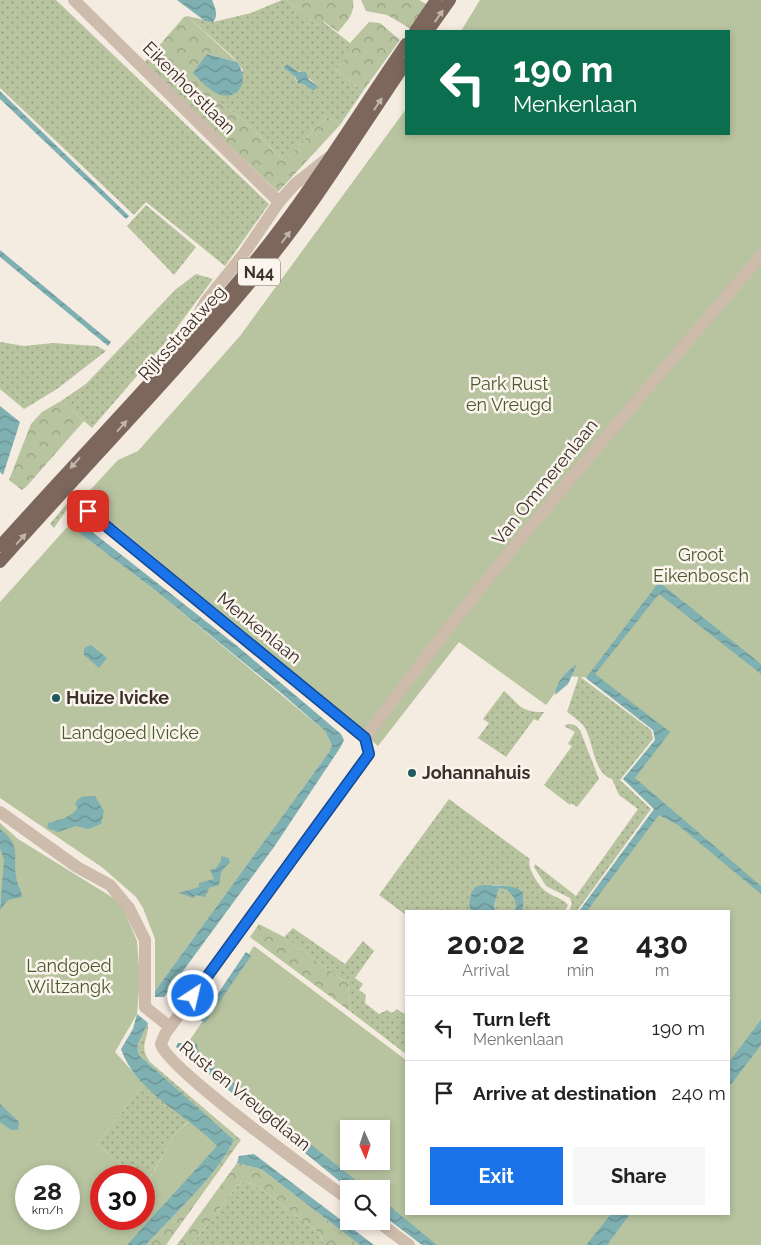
<!DOCTYPE html>
<style>
:root{--surface:#fff;--page:#f6f6f6;--text:#222;--muted:#767676;--line:#e0e0e0;--accent:#1a73e8}
body{margin:0;font-family:Raleway,sans-serif;background:var(--page);color:var(--text);height:100vh;display:flex;flex-direction:column;font-size:19px;white-space:nowrap}
*{box-sizing:border-box;margin:0}
p{font-size:16px;color:var(--muted)}
.icon{flex:none;width:28px;height:28px;fill:none;stroke:currentColor;stroke-width:2;stroke-linecap:round;stroke-linejoin:round}
.map{position:relative;flex:1;overflow:hidden}
.sheet{position:absolute;left:405px;top:910px;width:325px;height:305px;display:flex;flex-direction:column;background:var(--surface);border-radius:0px;box-shadow:0 2px 8px #0003}
.sheet>*{flex:none}
.top-card{position:absolute;left:405px;top:30px;width:325px;height:105px;border-radius:0px;box-shadow:0 2px 8px #0003;background:#0b6e4f;color:#fff;overflow:hidden}
.needle{width:32px;rotate:177deg}
.tools{position:absolute;left:340px;top:1120px;display:grid;gap:10px}
.tools a{display:grid;place-items:center;width:50px;height:50px;border-radius:0px;background:var(--surface);box-shadow:0 2px 8px #0003;font-size:25px}
.speed{position:absolute;left:15px;top:1165px;display:flex;gap:10px;font-size:25px;font-weight:700;text-align:center}
.speed>*{display:grid;place-content:center;width:65px;height:65px;border-radius:50%;background:var(--surface);box-shadow:0 2px 8px #0003;line-height:1}
.speed small{font-size:12px;font-weight:400}
.speed .limit{border:8px solid #d22;background:#fff;color:#111}
.pin{position:absolute;display:grid;place-items:center;width:42px;height:42px;color:#fff;margin:-21px;border-radius:10px;box-shadow:0 2px 8px #0006}
.me{position:absolute;width:55px;margin:-28px;rotate:35deg;stroke-linejoin:round;filter:drop-shadow(0 0 4px #0008)}
.turn{display:flex;align-items:center;gap:18px;height:105px;padding:0 25px;font-size:22px}
.turn .icon{width:65px;height:65px;stroke-width:2.5}
.turn b{display:block;font-size:35px;line-height:42px}
.eta{display:flex;justify-content:space-evenly;align-items:center;height:85px;text-align:center}
.eta b{font-size:30px;font-weight:700;line-height:35px}
.cta{display:flex;gap:10px;margin-top:auto;padding:10px 25px}
.cta a{flex:1;height:58px;border-radius:0px;background:var(--accent);color:#fff;font-size:20px;font-weight:700;line-height:58px;text-align:center}
.cta a+a{background:var(--page);color:var(--text)}
ul{padding:0;list-style:none}
li{display:flex;align-items:center;gap:15px;height:65px;padding:0 25px;border-top:1px solid var(--line)}
li div{flex:1}
li b{display:block;font-size:19px}
li em{font-style:normal}
.map>svg:first-child{display:block}
</style>
<div class="map">
<svg width="761" height="1245" viewBox="0 0 761 1245">
<defs>
<pattern id="grass-dots" width="8" height="8" patternUnits="userSpaceOnUse" patternTransform="scale(1.25)"><rect width="8" height="8" fill="#b8c4a0"/><path d="M2 2h.1M6 6h.1" fill="none" stroke="#97a083" stroke-width="1.8" stroke-linecap="round"/></pattern>
<pattern id="forest-crowns" width="20" height="18" patternUnits="userSpaceOnUse" patternTransform="scale(1.25)"><rect width="20" height="18" fill="#b8c4a0"/><path d="M2 6a3 3 0 1 1 6 0M12 15a3 3 0 1 1 6 0" fill="none" stroke="#97a083"/></pattern>
<pattern id="water-waves" width="16" height="10" patternUnits="userSpaceOnUse" patternTransform="scale(1.25)"><rect width="16" height="10" fill="#7fb0b2"/><path d="M0 5q4-4 8 0t8 0" fill="none" stroke="#699091"/></pattern>
</defs>
<rect width="100%" height="100%" fill="#f4ebe1"/>
<g fill="url(#grass-dots)" fill-rule="evenodd">
<path d="M 0,0 L 56,0 L 269,204 L 225,266 L 146,202 L 134,215 L 0,88 Z"/>
<path d="M 282,0 L 287,0 L 318,26 L 322,21 L 355,47 L 336,70 L 363,91 L 340,125 L 327,116 L 284,161 L 245,121 L 219,102 L 219,94 L 225,95 L 243,70 L 233,57 L 187,16 L 213,22 L 251,13 ZM 300,71 L 318,86 L 314,91 L 304,83 L 296,81 L 295,76 Z"/>
<path d="M 146,205 L 196,247 L 174,275 L 127,226 Z"/>
<path d="M 196,274 L 213,279 L 167,341 L 92,428 L 61,401 L 86,384 L 175,290 Z"/>
<path d="M 0,342 L 24,346 L 53,343 L 97,346 L 106,351 L 57,389 L 24,409 L 0,389 Z"/>
<path d="M 77,491 L 79,492 L 54,528 L 50,524 Z"/>
<path d="M 579,676 L 651,730 L 653,739 L 620,780 L 651,809 L 577,911 L 569,911 L 572,904 L 570,898 L 546,886 L 534,867 L 535,864 L 576,896 L 638,809 L 619,795 L 612,779 C 592,773 594,739 583,725 C 578,720 573,716 567,712 Z"/>
<path d="M 504,691 C 521,705 519,712 544,712 L 538,721 L 534,719 L 506,757 L 478,738 L 489,723 L 483,719 Z"/>
<path d="M 568,724 L 575,725 L 580,730 L 599,779 L 577,807 L 571,803 L 570,805 L 544,785 L 572,746 L 568,744 L 575,732 L 564,726 Z"/>
<path d="M 449,799 L 530,859 C 526,867 538,884 544,890 C 552,897 563,898 568,905 L 565,911 L 523,911 L 523,893 L 507,886 L 493,885 L 469,906 L 470,911 L 406,911 L 406,915 L 379,895 Z"/>
<path d="M 499,888 L 506,888 C 513,895 517,901 515,911 L 495,911 L 494,905 Z"/>
<path d="M 293,928 L 345,964 L 363,941 L 374,951 L 355,978 L 363,984 L 359,990 L 366,995 L 365,1003 L 379,1014 L 387,1010 L 392,1013 L 397,1009 L 404,1014 L 406,1011 L 406,1054 L 351,1012 L 348,984 L 284,937 Z"/>
<path d="M 148,1023 C 149,1040 138,1045 150,1062 L 241,1140 L 238,1144 L 139,1055 L 137,1046 Z"/>
<path d="M 144,1084 L 189,1121 L 175,1134 L 145,1186 L 144,1176 L 134,1176 L 97,1144 Z"/>
<path d="M 246,1181 L 261,1189 L 319,1233 L 324,1245 L 191,1245 L 238,1185 Z"/>
</g>
<g fill="url(#forest-crowns)">
<path d="M 287,0 L 353,0 C 355,14 347,21 338,32 L 323,21 L 318,26 Z"/>
<path d="M 361,0 L 419,0 L 428,5 L 411,29 L 387,15 L 366,11 Z"/>
<path d="M 187,16 L 237,62 L 207,54 L 214,91 L 219,94 L 219,102 L 245,121 L 284,161 L 327,116 L 340,125 L 278,192 L 144,63 L 184,17 Z"/>
<path d="M 369,22 L 380,23 L 400,40 L 363,91 L 336,70 L 354,47 L 350,43 Z"/>
<path d="M 61,401 L 84,421 L 26,487 L 22,490 L 9,480 L 31,424 L 42,412 Z"/>
<path d="M 259,924 L 284,937 L 348,984 L 351,1012 L 250,937 Z"/>
<path d="M 234,1140 L 238,1144 L 166,1245 L 146,1245 C 173,1215 217,1176 234,1140 Z"/>
<path d="M 237,1163 L 261,1169 L 360,1245 L 324,1245 L 319,1233 L 261,1189 L 246,1181 L 238,1185 L 191,1245 L 177,1245 Z"/>
</g>
<g fill="#b8c4a0" fill-rule="evenodd">
<path d="M 480,0 L 761,0 L 761,1245 L 429,1245 L 381,1210 L 381,1189 L 354,1189 L 183,1050 L 254,946 L 406,1060 L 406,1214 L 729,1214 L 729,911 L 583,911 L 660,808 L 628,779 L 663,734 L 592,678 L 568,676 L 546,705 L 459,642 L 378,746 L 118,527 L 80,501 L 118,460 L 138,451 L 240,336 L 406,109 L 406,134 L 729,134 L 729,31 L 461,31 ZM 349,1129 L 381,1129 L 381,1161 L 349,1161 Z"/>
<path d="M 69,525 L 156,591 L 325,731 L 332,745 L 329,752 L 155,991 L 155,939 L 143,908 L 136,897 L 103,868 L 0,798 L 0,602 Z"/>
<path d="M 0,823 L 18,839 L 115,899 L 124,910 L 137,941 L 140,979 L 137,1014 L 115,1052 L 144,1084 L 97,1144 L 134,1176 L 101,1176 L 101,1219 L 144,1219 L 144,1184 L 146,1185 L 175,1134 L 192,1119 L 221,1147 L 133,1245 L 0,1245 L 0,906 L 8,889 L 0,904 ZM 26,1176 L 69,1176 L 69,1219 L 26,1219 Z"/>
</g>
<g fill="url(#water-waves)">
<path d="M 177,0 L 212,0 C 215,7 219,16 213,22 L 205,21 Z"/>
<path d="M 207,54 L 237,62 C 250,79 240,102 218,94 C 209,90 200,80 193,73 Z"/>
<path d="M 287,64 L 298,72 L 306,72 L 309,80 L 318,86 L 314,91 L 304,84 L 298,83 L 295,76 L 284,68 Z"/>
<path d="M 0,91 L 129,216 L 126,219 L 0,99 Z"/>
<path d="M 0,250 L 111,342 L 108,346 L 0,257 Z"/>
<path d="M 0,406 L 20,422 L 3,475 L 0,472 Z"/>
<path d="M 78,523 L 86,527 L 236,645 L 341,734 L 344,740 L 340,748 L 274,847 L 164,997 L 155,997 L 155,991 L 329,752 L 332,745 L 325,731 L 280,692 L 156,591 L 69,525 Z"/>
<path d="M 659,582 L 761,664 L 761,674 L 659,594 L 595,674 L 670,732 L 635,778 L 761,886 L 761,894 L 678,825 L 659,815 L 587,911 L 579,911 L 654,809 L 623,779 L 655,740 L 653,730 L 586,678 Z"/>
<path d="M 91,645 L 107,658 L 99,668 L 84,655 L 84,648 Z"/>
<path d="M 577,664 L 568,684 L 555,695 C 556,681 566,672 577,664 Z"/>
<path d="M 95,796 L 104,811 L 101,824 L 88,829 L 76,826 L 58,832 L 47,828 L 48,823 C 60,820 69,818 78,808 L 75,804 C 79,795 86,796 95,796 Z"/>
<path d="M 0,829 C 24,847 11,858 17,881 C 18,887 22,891 22,897 L 8,900 L 0,910 L 4,860 L 0,848 Z"/>
<path d="M 221,856 L 229,858 L 230,863 C 218,873 222,873 219,885 L 209,888 L 205,897 L 196,895 L 193,898 L 179,893 L 199,887 L 199,883 L 214,879 L 210,870 L 215,869 L 221,861 Z"/>
<path d="M 482,885 L 507,886 L 517,888 L 523,893 L 523,911 L 515,911 C 517,901 513,895 506,889 L 499,888 L 494,905 L 495,911 L 470,911 C 468,902 470,895 475,887 Z"/>
<path d="M 246,952 L 251,956 L 205,1023 L 200,1020 Z"/>
<path d="M 137,1014 L 148,1023 L 137,1046 L 139,1055 L 234,1140 C 217,1176 173,1215 146,1245 L 127,1245 L 217,1146 C 187,1114 136,1093 121,1049 L 133,1029 Z"/>
<path d="M 761,1020 L 761,1045 L 729,1087 L 729,1062 Z"/>
<path d="M 178,1043 L 197,1043 C 198,1057 208,1063 218,1071 L 367,1189 L 349,1189 L 176,1047 Z"/>
<path d="M 0,1104 L 19,1122 L 18,1130 L 11,1130 L 0,1122 Z"/>
<path d="M 254,1154 L 374,1245 L 360,1245 L 261,1169 L 237,1163 L 239,1156 Z"/>
<path d="M 381,1199 L 387,1204 L 437,1245 L 422,1245 L 381,1214 Z"/>
<path d="M 611,1214 L 630,1214 L 607,1245 L 586,1245 Z"/>
</g>
<g fill="none" stroke-linecap="round" stroke-linejoin="round">
<g stroke="#cdbbac" stroke-width="12">
<path d="M 74,0 L 279,202"/>
<path d="M 182,343 L 206,301 L 243,255 L 279,202 L 295,184 L 328,158"/>
<path d="M 88,511 L 365,738 L 369,754 L 165,1034 L 161,1044 C 167,1069 320,1178 349,1200"/>
<path d="M 365,738 C 488,570 626,414 761,256"/>
<path d="M 0,812 L 77,867 L 110,885 L 129,908 L 145,940 L 145,1007 L 170,1027"/>
<path d="M 377,1221 L 409,1245"/>
</g>
<g stroke="#7d675c" stroke-width="12">
<path d="M 415,31 L 436,0"/>
<path d="M 428,31 L 450,0"/>
<path d="M 0,546 C 86,450 177,358 257,258 C 312,190 357,115 406,44"/>
<path d="M 0,562 C 88,463 181,368 265,265 C 317,202 360,130 406,63"/>
</g>
</g>
<defs><path id="oneway-solid" d="M-6-.8H1V-3.2L6.5 0L1 3.2V.8H-6Z" transform="scale(1.25)"/></defs>
<g fill="#c2b5ac">
<use href="#oneway-solid" transform="translate(439 16) rotate(-55)"/>
<use href="#oneway-solid" transform="translate(378 104) rotate(-56)"/>
<use href="#oneway-solid" transform="translate(286 237) rotate(-53)"/>
<use href="#oneway-solid" transform="translate(122 426) rotate(-48)"/>
<use href="#oneway-solid" transform="translate(75 463) rotate(132)"/>
<use href="#oneway-solid" transform="translate(21 539) rotate(-48)"/>
</g>
<g fill="none" stroke-linecap="round" stroke-linejoin="round">
<defs>
<path id="route" d="M 88,511 L 365,738 L 369,754 L 193,996"/>
</defs>
<use href="#route" stroke="#114b97" stroke-width="12"/>
<use href="#route" stroke="#1a73e8" stroke-width="9"/>
</g>
<g fill="#1f5a5e" stroke="#fbf5ee" stroke-width="2">
<circle cx="56" cy="698" r="5"/>
<circle cx="412" cy="773" r="5"/>
</g>
<g text-anchor="middle" stroke-width="5" stroke-linejoin="round" paint-order="stroke">
<rect fill="#fbf5ee" stroke="#756b66" stroke-width="1" x="238" y="258.5" width="42" height="27" rx="4"/>
<g font-size="16" font-weight="bold" fill="#3b302b">
<text x="259" y="278">N44</text>
</g>
<g font-size="18" fill="#3b302b" stroke="#fbf5ee">
<text transform="translate(189 88) rotate(45)" y="6">Eikenhorstlaan</text>
<text transform="translate(182 333) rotate(-48)" y="6">Rijksstraatweg</text>
<text transform="translate(545 482) rotate(-51)" y="6">Van Ommerenlaan</text>
<text transform="translate(259 628) rotate(39)" y="6">Menkenlaan</text>
<text transform="translate(245 1096) rotate(39)" y="6">Rust en Vreugdlaan</text>
</g>
<g font-size="18" fill="#4a5a2e" stroke="#fbf5ee">
<text x="509" y="390">Park Rust<tspan x="509" dy="21">en Vreugd</tspan></text>
<text x="701" y="561">Groot<tspan x="701" dy="21">Eikenbosch</tspan></text>
<text x="130" y="739">Landgoed Ivicke</text>
<text x="69" y="972">Landgoed<tspan x="69" dy="21">Wiltzangk</tspan></text>
</g>
<g font-size="18" font-weight="bold" fill="#3b302b" stroke="#fbf5ee" text-anchor="start">
<text x="66" y="704">Huize Ivicke</text>
<text x="422" y="779">Johannahuis</text>
</g>
</g>
</svg>
<div class="tools">
<a><svg class="needle" viewBox="-14 -14 28 28"><path d="M0-13l5 13h-10z" fill="#e53935"/><path d="M0 13l5-13h-10z" fill="#767676"/></svg></a>
<a><svg class="icon" aria-label="search" viewBox="0 0 24 24"><circle cx="10" cy="10" r="6"/><path d="M15 15l6 6"/></svg></a>
</div>
<div class="speed"><div>28<small>km/h</small></div><div class="limit">30</div></div>
<div class="pin" style="left:88px;top:511px;background:#d93025"><svg class="icon" aria-label="arrive" viewBox="0 0 24 24"><path d="M6 21V4h12l-3 4 3 4H6"/></svg></div>
<svg class="me" style="left:193px;top:996px" viewBox="-20 -20 40 40"><circle r="17" fill="#1a73e8" stroke="#fff" stroke-width="3"/><path d="M0-11L8 9 0 5-8 9z" fill="#fff"/></svg>
<div class="top-card">
<div class="turn"><svg class="icon" aria-label="left" viewBox="0 0 24 24"><path d="M17 20v-9H6M10 6l-5 5 5 5"/></svg><div><b>190 m</b>Menkenlaan</div></div>
</div>
<section class="sheet">
<div class="eta">
<div><b>20:02</b><p>Arrival</p></div>
<div><b>2</b><p>min</p></div>
<div><b>430</b><p>m</p></div>
</div>
<ul>
<li><svg class="icon" aria-label="left" viewBox="0 0 24 24"><path d="M17 20v-9H6M10 6l-5 5 5 5"/></svg><div><b>Turn left</b><p>Menkenlaan</p></div><em>190 m</em></li>
<li><svg class="icon" aria-label="arrive" viewBox="0 0 24 24"><path d="M6 21V4h12l-3 4 3 4H6"/></svg><div><b>Arrive at destination</b></div><em>240 m</em></li>
</ul>
<div class="cta"><a>Exit</a><a>Share</a></div>
</section>
</div>
